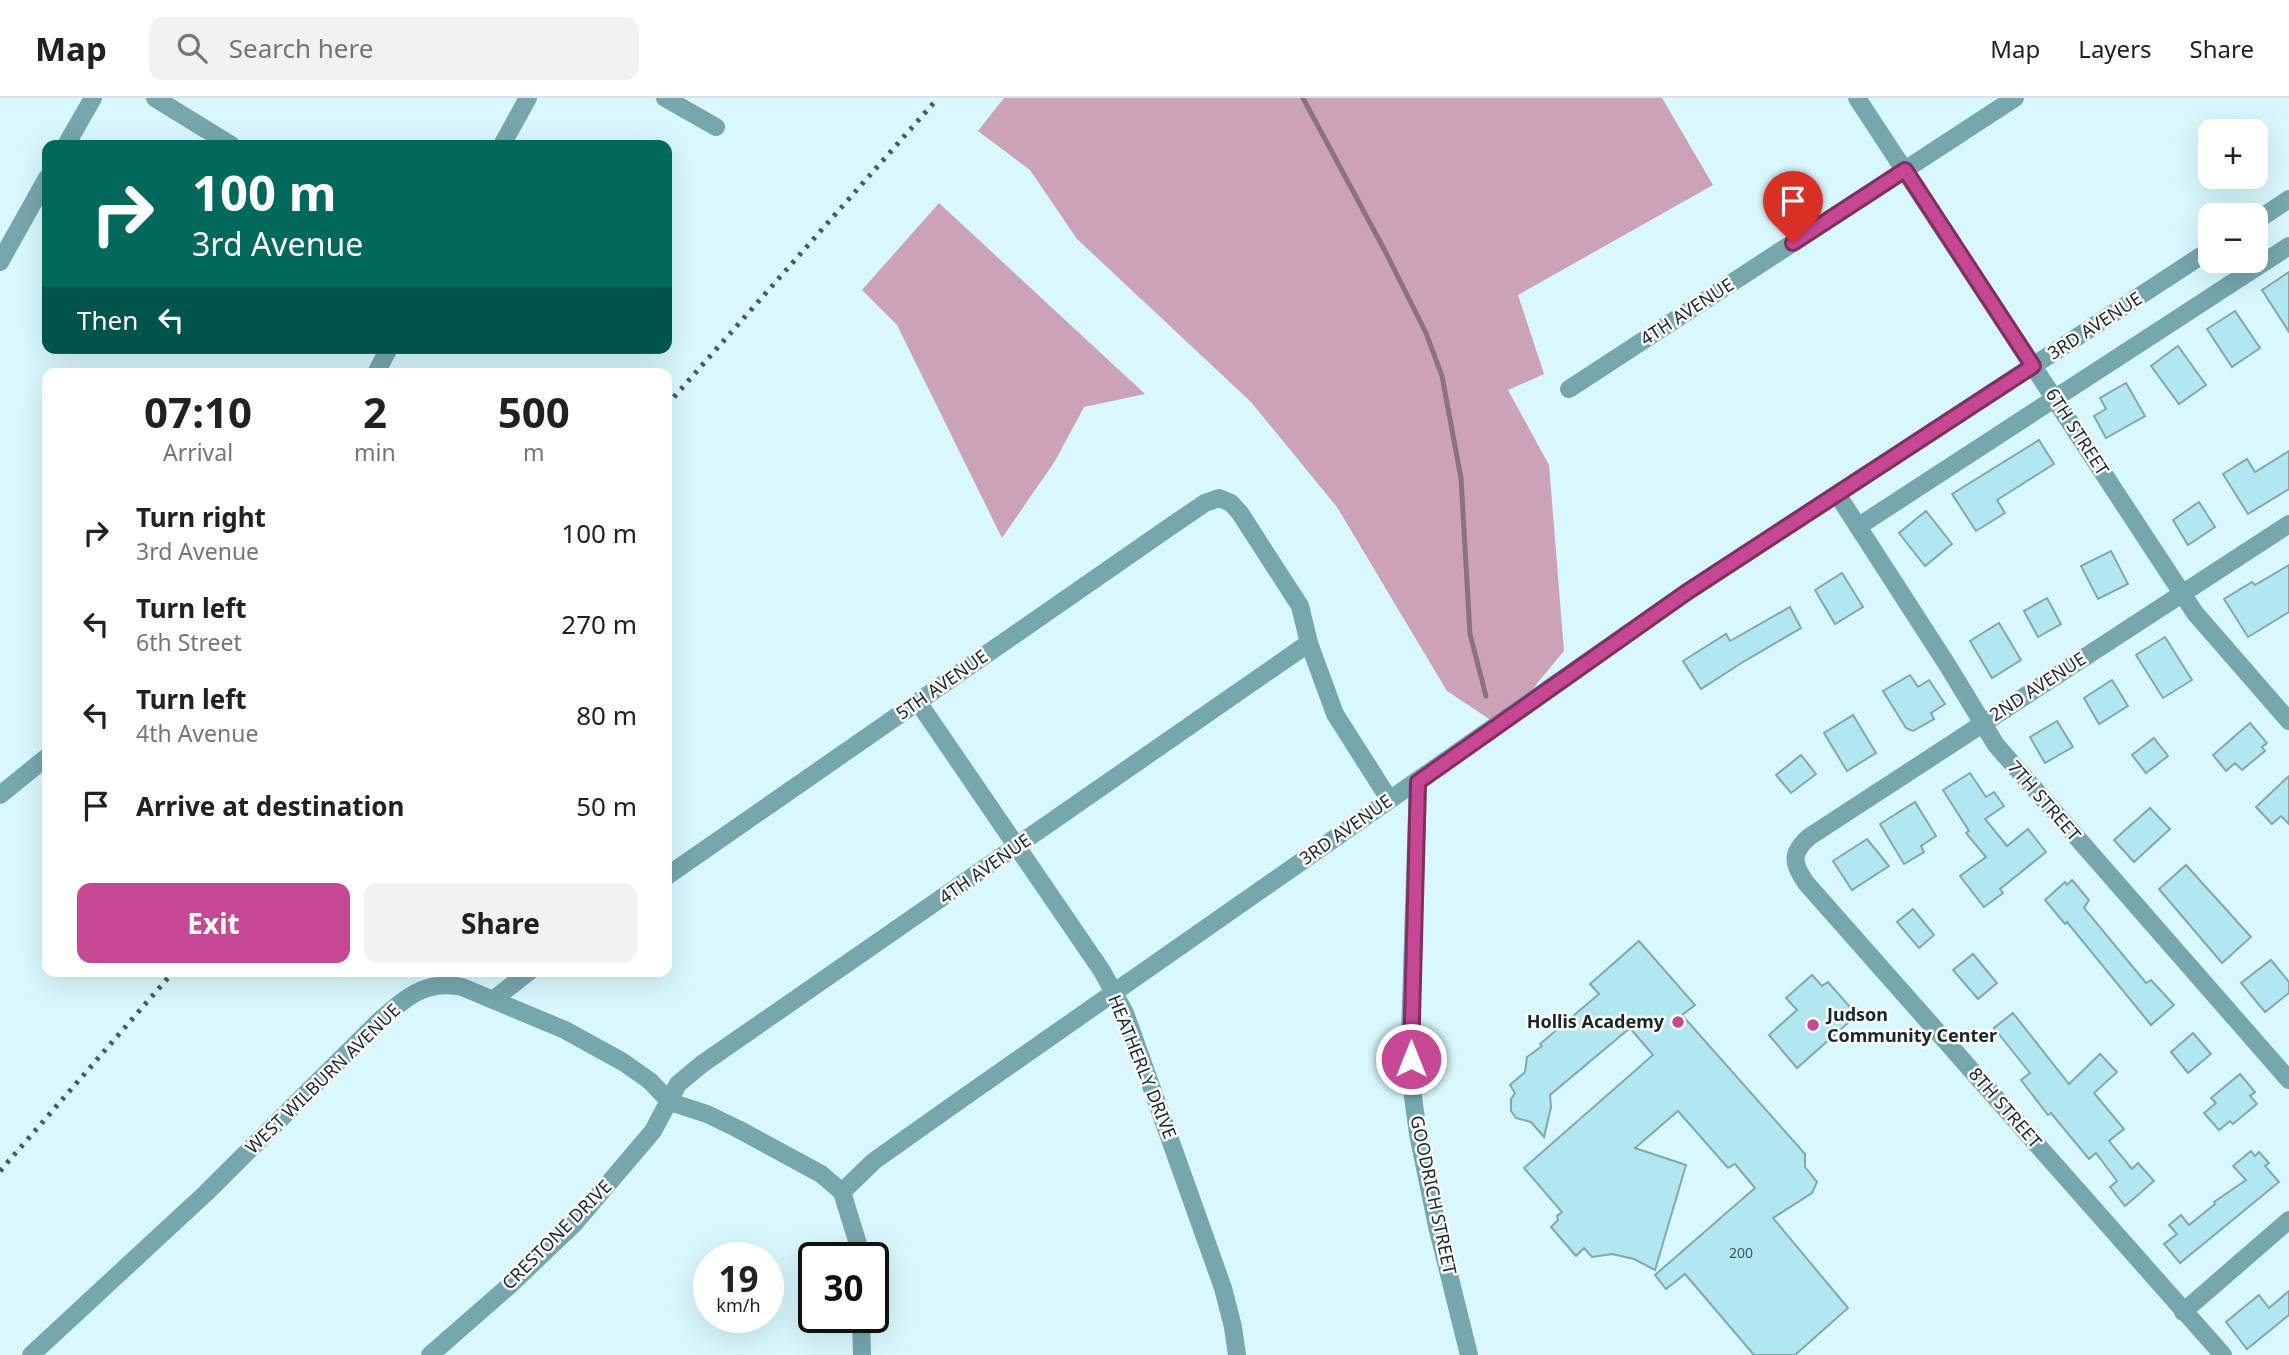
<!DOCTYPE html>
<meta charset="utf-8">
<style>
:root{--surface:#fff;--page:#f2f2f2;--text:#202124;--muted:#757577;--line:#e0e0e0;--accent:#c64793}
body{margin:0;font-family:"Noto Sans",sans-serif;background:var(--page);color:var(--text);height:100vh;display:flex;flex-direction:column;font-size:26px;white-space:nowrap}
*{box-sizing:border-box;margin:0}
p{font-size:23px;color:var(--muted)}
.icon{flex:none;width:38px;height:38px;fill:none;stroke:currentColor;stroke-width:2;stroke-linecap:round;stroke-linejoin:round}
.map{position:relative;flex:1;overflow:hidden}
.sheet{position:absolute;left:42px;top:270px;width:630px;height:609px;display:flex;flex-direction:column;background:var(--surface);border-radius:14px;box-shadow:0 7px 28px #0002}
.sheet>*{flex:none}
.hud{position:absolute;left:42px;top:42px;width:630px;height:214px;border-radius:14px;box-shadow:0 7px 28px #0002;background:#00695c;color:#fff;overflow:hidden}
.controls{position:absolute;left:2198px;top:21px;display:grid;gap:14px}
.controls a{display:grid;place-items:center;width:70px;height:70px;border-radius:14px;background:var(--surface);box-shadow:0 7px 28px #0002;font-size:35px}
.speed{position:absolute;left:693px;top:1144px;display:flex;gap:14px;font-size:35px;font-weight:700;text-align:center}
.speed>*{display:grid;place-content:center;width:91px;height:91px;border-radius:50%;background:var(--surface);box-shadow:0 7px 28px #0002;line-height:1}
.speed small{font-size:18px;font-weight:400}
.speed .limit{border:4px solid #111;border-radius:10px;background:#fff;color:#111}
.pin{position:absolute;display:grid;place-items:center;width:60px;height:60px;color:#fff;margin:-72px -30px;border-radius:50% 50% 50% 0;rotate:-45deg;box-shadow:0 0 7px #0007}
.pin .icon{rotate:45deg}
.me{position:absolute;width:77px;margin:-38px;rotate:0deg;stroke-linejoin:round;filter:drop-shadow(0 0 5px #0008)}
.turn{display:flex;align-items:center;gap:24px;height:147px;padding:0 35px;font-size:32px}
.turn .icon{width:91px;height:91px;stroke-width:2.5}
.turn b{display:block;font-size:49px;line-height:60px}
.then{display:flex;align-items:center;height:66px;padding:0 35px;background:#0003;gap:14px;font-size:26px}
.eta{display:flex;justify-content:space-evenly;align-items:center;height:119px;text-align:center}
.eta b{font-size:42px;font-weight:700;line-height:49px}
.primary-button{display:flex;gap:14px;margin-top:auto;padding:14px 35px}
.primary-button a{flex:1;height:80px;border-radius:14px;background:var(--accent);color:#fff;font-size:28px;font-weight:700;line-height:80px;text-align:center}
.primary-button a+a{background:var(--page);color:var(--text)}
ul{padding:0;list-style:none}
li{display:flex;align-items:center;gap:21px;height:91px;padding:0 35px}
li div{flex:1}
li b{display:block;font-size:26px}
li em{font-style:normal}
header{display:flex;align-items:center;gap:42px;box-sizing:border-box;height:98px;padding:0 35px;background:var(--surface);border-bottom:2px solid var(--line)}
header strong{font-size:33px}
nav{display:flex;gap:38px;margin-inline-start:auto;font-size:24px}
.search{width:490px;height:63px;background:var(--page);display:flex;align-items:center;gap:18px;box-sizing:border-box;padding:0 24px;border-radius:14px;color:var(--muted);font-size:26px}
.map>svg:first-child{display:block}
</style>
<header>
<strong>Map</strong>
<div class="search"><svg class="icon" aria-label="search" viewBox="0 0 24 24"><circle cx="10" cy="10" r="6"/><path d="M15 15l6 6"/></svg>Search here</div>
<nav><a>Map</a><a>Layers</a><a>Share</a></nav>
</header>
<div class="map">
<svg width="2289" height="1257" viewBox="0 0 2289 1257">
<rect width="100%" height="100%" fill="#d8f8fd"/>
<g fill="#cca2b7">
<path d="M 1004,0 L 1662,0 L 1713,87 L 1518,197 L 1544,276 L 1508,292 L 1549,367 L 1564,553 L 1501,629 L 1447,593 L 1337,409 L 1251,304 L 1077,141 L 1030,72 L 978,33 Z"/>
<path d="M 939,105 L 1145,296 L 1084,309 L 1055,363 L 1002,440 L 897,227 L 862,192 Z"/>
</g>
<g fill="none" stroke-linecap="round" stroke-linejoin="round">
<path stroke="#8a7381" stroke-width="5" d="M 1303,0 L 1385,153 L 1426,235 L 1442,278 L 1461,380 L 1470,536 L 1486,598"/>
</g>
<g fill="#b1e7f1" stroke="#82a8af" stroke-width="2">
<path d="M 2289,174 L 2289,234 L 2262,192 Z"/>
<path d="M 2235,213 L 2260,250 L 2232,269 L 2207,231 Z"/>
<path d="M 2178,248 L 2206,287 L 2179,306 L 2151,268 Z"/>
<path d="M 2126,285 L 2145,318 L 2106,340 L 2094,318 L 2106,311 L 2100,300 Z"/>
<path d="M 2039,342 L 2054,366 L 1997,402 L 2005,415 L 1976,433 L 1952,396 Z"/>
<path d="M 2289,353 L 2289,391 L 2248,416 L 2223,376 L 2247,361 L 2255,374 Z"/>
<path d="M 2199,404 L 2215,429 L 2188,447 L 2173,422 Z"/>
<path d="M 1926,413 L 1952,446 L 1925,468 L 1899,435 Z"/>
<path d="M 2111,453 L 2128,486 L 2098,501 L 2081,468 Z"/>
<path d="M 2289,467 L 2289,514 L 2248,539 L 2224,501 L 2252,484 L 2255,487 Z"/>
<path d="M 1842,475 L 1863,509 L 1835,526 L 1815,492 Z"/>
<path d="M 2047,500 L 2061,526 L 2038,539 L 2024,513 Z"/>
<path d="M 1790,509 L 1801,530 L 1743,564 L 1701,591 L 1683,563 L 1726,536 L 1730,543 Z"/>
<path d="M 1999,525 L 2021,562 L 1992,580 L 1970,543 Z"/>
<path d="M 2165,539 L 2192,582 L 2163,600 L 2136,557 Z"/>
<path d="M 1910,577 L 1918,589 L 1929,582 L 1945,606 L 1931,615 L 1934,621 L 1913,633 L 1906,630 L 1883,593 Z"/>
<path d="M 2112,582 L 2128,608 L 2099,626 L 2084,600 Z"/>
<path d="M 1853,617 L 1876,655 L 1847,673 L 1824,635 Z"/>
<path d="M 2057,623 L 2073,649 L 2045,665 L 2030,639 Z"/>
<path d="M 2250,625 L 2267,645 L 2262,649 L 2265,653 L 2242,672 L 2235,665 L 2226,673 L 2213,657 Z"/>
<path d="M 2154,640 L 2168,658 L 2146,675 L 2132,657 Z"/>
<path d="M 1801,657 L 1816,676 L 1791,695 L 1776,677 Z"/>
<path d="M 1970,675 L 1986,699 L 1994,694 L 2004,708 L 1985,721 L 2007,748 L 2028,731 L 2046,754 L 2000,791 L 2003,795 L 1984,809 L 1960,778 L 1986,759 L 1966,735 L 1969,733 L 1943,692 Z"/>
<path d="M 2289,678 L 2289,726 L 2281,718 L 2272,726 L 2256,709 Z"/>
<path d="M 1915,704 L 1936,738 L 1921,748 L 1924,754 L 1904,766 L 1880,726 Z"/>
<path d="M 2150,710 L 2170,731 L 2134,764 L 2114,742 Z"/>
<path d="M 1867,741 L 1889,768 L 1852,792 L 1833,763 Z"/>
<path d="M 2186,767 L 2251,839 L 2222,865 L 2159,791 Z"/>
<path d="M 2072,782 L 2089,802 L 2084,810 L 2146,885 L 2151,882 L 2174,907 L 2151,927 L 2067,824 L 2065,826 L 2045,802 L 2065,784 L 2067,787 Z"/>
<path d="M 1913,811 L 1934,837 L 1919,850 L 1897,824 Z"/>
<path d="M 1639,843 L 1695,907 L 1682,917 L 1805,1056 L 1805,1069 L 1817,1084 L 1812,1095 L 1773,1120 L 1848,1210 L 1795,1257 L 1754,1257 L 1685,1176 L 1666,1191 L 1655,1177 L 1755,1090 L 1735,1066 L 1728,1070 L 1678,1013 L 1635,1050 L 1686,1067 L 1655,1172 L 1634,1161 L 1612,1156 L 1592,1159 L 1584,1150 L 1576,1158 L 1551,1129 L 1558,1122 L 1557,1118 L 1562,1114 L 1524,1070 L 1653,957 L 1630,930 L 1550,997 L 1551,1009 L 1544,1039 L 1531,1024 L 1516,1020 L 1511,1013 L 1511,1001 L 1515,995 L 1510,987 L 1525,974 L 1527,959 L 1542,948 L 1540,946 L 1599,896 L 1590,886 Z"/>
<path d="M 1973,856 L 1997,885 L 1978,901 L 1953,872 Z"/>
<path d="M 2271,862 L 2289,884 L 2289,895 L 2265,914 L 2241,885 Z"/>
<path d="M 1812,877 L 1822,888 L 1828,884 L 1857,917 L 1797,970 L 1769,937 L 1797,912 L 1786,900 Z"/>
<path d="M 2013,915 L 2069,986 L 2100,956 L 2117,974 L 2094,995 L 2124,1031 L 2109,1043 L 2132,1071 L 2138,1065 L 2154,1083 L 2125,1108 L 2110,1089 L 2117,1083 L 2096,1055 L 2089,1061 L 2051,1015 L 2048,1017 L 2021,982 L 2030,975 L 1994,930 Z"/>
<path d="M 2193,935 L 2211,956 L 2188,975 L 2171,954 Z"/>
<path d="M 2240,976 L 2255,994 L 2250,998 L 2257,1006 L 2233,1026 L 2230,1023 L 2219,1032 L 2204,1015 L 2216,1005 L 2211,1000 Z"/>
<path d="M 2251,1053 L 2255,1058 L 2259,1054 L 2269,1065 L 2265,1068 L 2279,1084 L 2180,1165 L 2164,1146 L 2177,1136 L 2169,1127 L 2181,1117 L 2189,1127 L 2215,1106 L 2214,1104 L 2246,1082 L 2233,1068 Z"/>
<path d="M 2289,1193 L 2289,1217 L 2247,1251 L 2226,1224 L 2259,1197 L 2269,1210 Z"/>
</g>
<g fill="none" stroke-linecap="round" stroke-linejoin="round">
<g stroke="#76a6ae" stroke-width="18">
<path d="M 155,0 L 231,47"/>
<path d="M 665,0 L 716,29"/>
<path d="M 1857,0 L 2195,515 L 2289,623"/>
<path d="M 66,47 L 93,0"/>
<path d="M 502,47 L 528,0"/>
<path d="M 2256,123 L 2289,101"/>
<path d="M 0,164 L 47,80"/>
<path d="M 376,275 L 389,250"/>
<path d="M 1569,291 L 2015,0"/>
<path d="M 1837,396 L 1948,568 L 1996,647 L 2289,982"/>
<path d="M 1859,428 L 2289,148"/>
<path d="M 918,604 L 1102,873 L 1125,915 L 1223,1190 L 1233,1229 L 1237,1257"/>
<path d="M 1418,684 L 1410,937 L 1411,984 L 1418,1036 L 1437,1128 L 1469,1257"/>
<path d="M 0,697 L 47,659"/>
<path d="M 667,778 L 1174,426 L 1205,405 L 1219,400 L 1231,405 L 1240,415 L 1300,508 L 1309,545 L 1335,616 L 1389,701"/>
<path d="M 494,901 L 530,873"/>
<path d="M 842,1094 L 874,1063 L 963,1000 L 1687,494 L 2210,152"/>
<path d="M 842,1094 L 858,1146 L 858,1160"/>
<path d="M 2183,1214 L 2289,1122"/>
<path d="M 861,1220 L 862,1257"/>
<path d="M 31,1257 L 206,1095 L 378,924 C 404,901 425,881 462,889 L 565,932 L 623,964 L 650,983 L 670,1004 L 707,1016 L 738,1031 L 821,1076 L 842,1094"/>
<path d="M 430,1257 L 509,1188 L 574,1126 L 653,1033 L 678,986 L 702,966 L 1309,545"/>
<path d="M 2223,1257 L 1806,785 C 1792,765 1791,755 1809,739 L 2289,426"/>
</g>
<g stroke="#475b5e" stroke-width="5" stroke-dasharray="3.5 7" stroke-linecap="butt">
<path d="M 667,307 L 938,0"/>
<path d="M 0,1073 L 174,873"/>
</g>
</g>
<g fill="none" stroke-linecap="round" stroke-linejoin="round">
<defs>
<path id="route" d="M 1411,961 L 1418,684 L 1687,494 L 2033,268 L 1905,72 L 1793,145"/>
</defs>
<use href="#route" stroke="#812e60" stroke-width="18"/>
<use href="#route" stroke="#c64793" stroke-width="12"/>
</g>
<g fill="#c64793" stroke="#fefefe" stroke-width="2.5">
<circle cx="1678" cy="924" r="7"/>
<circle cx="1813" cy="927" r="7"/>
</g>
<g text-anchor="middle" stroke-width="5" stroke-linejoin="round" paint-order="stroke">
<g font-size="14" fill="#3e575b">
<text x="1741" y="1160">200</text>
</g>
<g font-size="18" fill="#172729" stroke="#fefefe">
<text transform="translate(1687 214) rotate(-33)" y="6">4TH AVENUE</text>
<text transform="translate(2095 228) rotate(-33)" y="6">3RD AVENUE</text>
<text transform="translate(2077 334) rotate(57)" y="6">6TH STREET</text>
<text transform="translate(942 587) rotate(-35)" y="6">5TH AVENUE</text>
<text transform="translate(2038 589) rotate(-33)" y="6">2ND AVENUE</text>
<text transform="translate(2044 703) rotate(49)" y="6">7TH STREET</text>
<text transform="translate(1346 732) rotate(-35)" y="6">3RD AVENUE</text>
<text transform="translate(985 771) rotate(-35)" y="6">4TH AVENUE</text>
<text transform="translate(1142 969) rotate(68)" y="6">HEATHERLY DRIVE</text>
<text transform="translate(323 981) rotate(-44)" y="6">WEST WILBURN AVENUE</text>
<text transform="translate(2005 1010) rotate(49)" y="6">8TH STREET</text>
<text transform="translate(1433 1097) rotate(78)" y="6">GOODRICH STREET</text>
<text transform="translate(557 1137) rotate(-45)" y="6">CRESTONE DRIVE</text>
</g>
<g font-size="18" font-weight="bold" fill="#172729" stroke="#fefefe" text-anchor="start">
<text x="1827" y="923">Judson<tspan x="1827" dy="21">Community Center</tspan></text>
<text x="1664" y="930" text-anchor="end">Hollis Academy</text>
</g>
</g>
</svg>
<div class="controls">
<a>+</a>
<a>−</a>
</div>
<div class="speed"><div>19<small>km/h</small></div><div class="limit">30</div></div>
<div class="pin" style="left:1793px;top:145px;background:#d93025"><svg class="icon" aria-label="arrive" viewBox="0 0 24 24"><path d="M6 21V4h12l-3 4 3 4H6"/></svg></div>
<svg class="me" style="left:1411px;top:961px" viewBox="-20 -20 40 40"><circle r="17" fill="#c64793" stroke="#fff" stroke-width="3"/><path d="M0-11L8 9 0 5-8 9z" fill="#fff"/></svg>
<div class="hud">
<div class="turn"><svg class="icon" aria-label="right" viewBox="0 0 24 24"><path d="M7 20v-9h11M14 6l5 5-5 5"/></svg><div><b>100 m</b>3rd Avenue</div></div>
<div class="then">Then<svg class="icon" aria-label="left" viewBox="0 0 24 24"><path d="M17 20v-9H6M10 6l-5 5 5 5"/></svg></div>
</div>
<section class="sheet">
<div class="eta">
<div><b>07:10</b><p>Arrival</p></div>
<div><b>2</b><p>min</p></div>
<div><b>500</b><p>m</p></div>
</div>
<ul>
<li><svg class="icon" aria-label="right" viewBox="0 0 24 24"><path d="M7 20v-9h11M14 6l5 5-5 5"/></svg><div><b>Turn right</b><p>3rd Avenue</p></div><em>100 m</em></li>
<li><svg class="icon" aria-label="left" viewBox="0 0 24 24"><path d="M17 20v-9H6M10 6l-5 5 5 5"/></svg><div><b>Turn left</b><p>6th Street</p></div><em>270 m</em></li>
<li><svg class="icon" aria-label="left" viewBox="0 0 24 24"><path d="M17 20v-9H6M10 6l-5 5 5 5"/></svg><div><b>Turn left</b><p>4th Avenue</p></div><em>80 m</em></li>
<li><svg class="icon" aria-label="arrive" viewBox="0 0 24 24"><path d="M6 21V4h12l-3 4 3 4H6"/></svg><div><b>Arrive at destination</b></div><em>50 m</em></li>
</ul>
<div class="primary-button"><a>Exit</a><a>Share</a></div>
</section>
</div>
